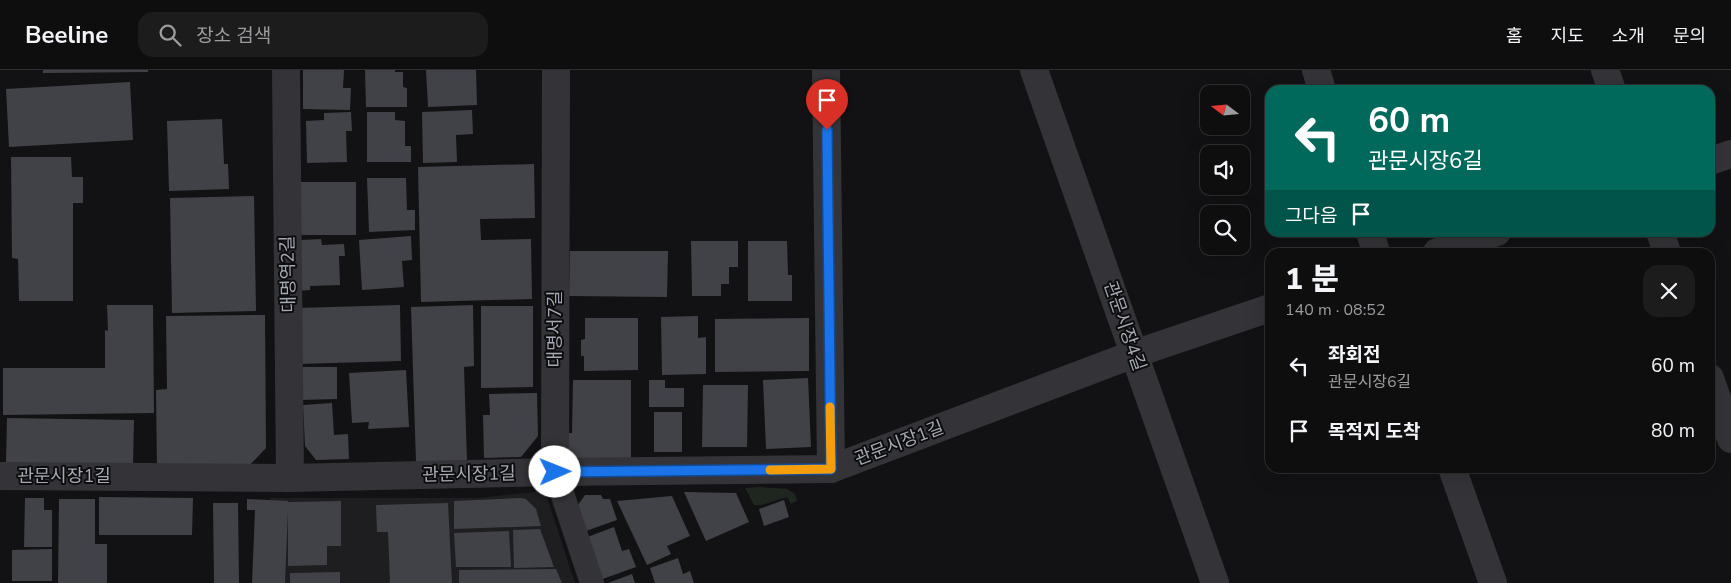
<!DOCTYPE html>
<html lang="ko">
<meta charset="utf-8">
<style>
:root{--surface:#0e0e0f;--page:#1c1c1d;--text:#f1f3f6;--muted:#9b9c9e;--line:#2e2e2f}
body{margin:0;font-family:"Nunito Sans","Noto Sans KR",sans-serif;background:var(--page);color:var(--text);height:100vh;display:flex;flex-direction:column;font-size:19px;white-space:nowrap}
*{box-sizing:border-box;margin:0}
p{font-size:16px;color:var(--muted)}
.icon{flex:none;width:28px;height:28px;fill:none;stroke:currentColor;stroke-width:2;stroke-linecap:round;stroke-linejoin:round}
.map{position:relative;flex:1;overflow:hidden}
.drawer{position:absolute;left:1265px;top:178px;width:450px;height:225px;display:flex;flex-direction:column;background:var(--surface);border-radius:15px;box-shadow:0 5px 20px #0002,0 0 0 1px var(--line)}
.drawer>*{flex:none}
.guide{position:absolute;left:1265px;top:15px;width:450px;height:152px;border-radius:15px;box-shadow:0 5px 20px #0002,0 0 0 1px var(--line);background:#00695c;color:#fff;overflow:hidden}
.needle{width:32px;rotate:286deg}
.buttons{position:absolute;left:1200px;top:15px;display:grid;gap:10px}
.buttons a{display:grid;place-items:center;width:50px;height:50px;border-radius:10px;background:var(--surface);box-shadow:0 5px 20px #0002,0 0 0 1px var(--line);font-size:25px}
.pin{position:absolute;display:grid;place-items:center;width:42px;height:42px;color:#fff;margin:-51px -21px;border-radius:50% 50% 50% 0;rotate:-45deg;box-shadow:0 0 5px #0007}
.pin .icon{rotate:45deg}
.me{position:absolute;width:55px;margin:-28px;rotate:89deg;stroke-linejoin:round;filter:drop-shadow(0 0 4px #0008)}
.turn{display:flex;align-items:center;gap:18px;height:105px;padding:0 20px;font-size:22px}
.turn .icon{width:65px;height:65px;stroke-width:2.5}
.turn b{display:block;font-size:35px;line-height:42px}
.then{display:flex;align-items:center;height:48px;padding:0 20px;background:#0003;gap:10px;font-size:19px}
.round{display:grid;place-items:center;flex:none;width:52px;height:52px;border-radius:15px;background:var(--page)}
.headline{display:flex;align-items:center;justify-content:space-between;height:85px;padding:0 20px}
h1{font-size:30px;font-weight:800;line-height:38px}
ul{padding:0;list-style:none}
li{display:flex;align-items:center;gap:15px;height:65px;padding:0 20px}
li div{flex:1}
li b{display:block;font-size:19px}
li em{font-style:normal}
header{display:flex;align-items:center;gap:30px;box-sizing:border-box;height:70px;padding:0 25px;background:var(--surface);border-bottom:1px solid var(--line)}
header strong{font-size:24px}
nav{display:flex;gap:28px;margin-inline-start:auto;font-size:18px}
.search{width:350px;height:45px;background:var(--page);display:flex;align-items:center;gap:12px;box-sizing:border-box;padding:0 18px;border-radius:15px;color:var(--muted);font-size:19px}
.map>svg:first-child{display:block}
</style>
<header>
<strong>Beeline</strong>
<div class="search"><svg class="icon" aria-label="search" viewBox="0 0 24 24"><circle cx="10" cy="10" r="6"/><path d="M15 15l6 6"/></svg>장소 검색</div>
<nav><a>홈</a><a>지도</a><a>소개</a><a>문의</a></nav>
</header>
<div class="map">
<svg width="1731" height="513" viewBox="0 0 1731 513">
<rect width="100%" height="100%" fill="#121214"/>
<path fill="#1e1e21" d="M 545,421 L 575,513 L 271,513 L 270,428 L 477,428 Z"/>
<path fill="#1f2620" d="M 760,417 L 787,419 L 795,424 L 797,431 L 791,434 L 787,427 L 761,435 L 754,435 L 745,418 Z"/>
<g fill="#414247">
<path d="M 43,0 L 148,0 L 148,2 L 43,3 Z"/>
<path d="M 303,0 L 344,0 L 343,18 L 351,18 L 350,40 L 303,39 Z"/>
<path d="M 365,0 L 395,0 L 395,2 L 403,2 L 403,17 L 407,18 L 407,37 L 366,37 Z"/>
<path d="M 426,0 L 476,0 L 477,35 L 428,37 Z"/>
<path d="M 130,12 L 133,70 L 9,77 L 6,19 Z"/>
<path d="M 472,40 L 473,64 L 456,65 L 457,92 L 423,93 L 422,42 Z"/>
<path d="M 351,42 L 352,61 L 346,61 L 347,92 L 307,93 L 306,51 L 324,50 L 324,43 Z"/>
<path d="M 367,42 L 395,42 L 395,50 L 405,51 L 405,76 L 411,76 L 411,92 L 367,92 Z"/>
<path d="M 222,49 L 224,94 L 228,94 L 229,119 L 169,121 L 167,51 Z"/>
<path d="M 11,87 L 71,87 L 72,107 L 83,107 L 83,133 L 73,133 L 73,231 L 19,231 L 18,189 L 12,188 Z"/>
<path d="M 534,94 L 535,148 L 480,149 L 481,170 L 531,169 L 532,229 L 421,232 L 418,97 Z"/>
<path d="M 367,108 L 406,108 L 407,140 L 415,140 L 415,160 L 369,162 Z"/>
<rect x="300" y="112" width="56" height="53"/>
<path d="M 254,126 L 256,241 L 172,243 L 170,128 Z"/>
<path d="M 411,166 L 412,190 L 402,191 L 404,217 L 362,220 L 359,170 Z"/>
<path d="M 321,169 L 322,175 L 344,174 L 345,186 L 339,186 L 340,215 L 310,216 L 310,220 L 297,221 L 301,170 Z"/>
<path d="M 691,171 L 738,171 L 738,197 L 729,197 L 729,214 L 721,214 L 721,226 L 692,226 Z"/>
<path d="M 748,171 L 787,171 L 788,205 L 792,205 L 792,231 L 748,231 Z"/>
<path d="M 570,181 L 668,181 L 667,227 L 569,226 Z"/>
<path d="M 107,235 L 153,235 L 154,343 L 3,345 L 3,298 L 105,298 L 105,260 L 108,261 Z"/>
<path d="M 400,235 L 401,291 L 298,294 L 297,238 Z"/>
<path d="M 473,235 L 474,296 L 464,297 L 467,392 L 416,393 L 411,237 Z"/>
<path d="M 481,236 L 533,236 L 533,317 L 481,318 Z"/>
<path d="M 265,245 L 266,378 L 247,398 L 157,399 L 156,320 L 167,319 L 166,246 Z"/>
<path d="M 698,246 L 698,268 L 706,267 L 706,304 L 662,305 L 661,247 Z"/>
<path d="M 585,248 L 638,248 L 638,300 L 584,301 L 584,286 L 581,286 L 581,270 L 585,269 Z"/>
<path d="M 809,248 L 809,301 L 715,302 L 715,249 Z"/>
<path d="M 300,297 L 337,297 L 337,329 L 300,330 Z"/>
<path d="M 406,300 L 409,357 L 368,359 L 369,352 L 352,353 L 349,303 Z"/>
<path d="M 808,308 L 811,377 L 766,379 L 763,310 Z"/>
<path d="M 573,310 L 631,310 L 631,388 L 573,388 L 565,376 L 565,363 L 572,363 Z"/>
<path d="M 649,310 L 665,310 L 665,318 L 684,318 L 684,337 L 649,337 Z"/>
<path d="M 703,315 L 748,315 L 747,377 L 702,377 Z"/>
<path d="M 537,323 L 538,366 L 521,387 L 484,388 L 483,345 L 490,345 L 489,324 Z"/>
<path d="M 332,333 L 334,365 L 348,364 L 349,389 L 316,390 L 305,376 L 303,335 Z"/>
<rect x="654" y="342" width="28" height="40"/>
<path d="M 7,348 L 134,350 L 133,394 L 6,393 Z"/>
<path d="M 684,422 L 736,423 L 749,452 L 706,471 Z"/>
<path d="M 585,425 L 601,425 L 603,429 L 610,429 L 617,450 L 583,462 L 575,439 Z"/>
<path d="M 672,426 L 690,466 L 667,476 L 671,484 L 647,495 L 617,431 Z"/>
<path d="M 99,427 L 193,428 L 192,465 L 99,465 Z"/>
<path d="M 25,428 L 44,428 L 44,440 L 52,440 L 52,477 L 24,477 Z"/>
<path d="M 522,428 L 526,429 L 536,439 L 541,456 L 454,459 L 454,431 Z"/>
<path d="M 59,429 L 95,429 L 95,474 L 107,474 L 107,513 L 58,513 Z"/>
<path d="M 247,429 L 288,431 L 288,432 L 341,431 L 341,476 L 327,476 L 327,495 L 288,496 L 288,441 L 285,513 L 252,513 L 255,440 L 247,440 Z"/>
<path d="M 784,430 L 789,447 L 764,456 L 759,439 Z"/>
<path d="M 213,433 L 238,433 L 239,513 L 214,513 Z"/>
<path d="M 448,433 L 452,513 L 390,513 L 388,462 L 377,462 L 376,435 Z"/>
<path d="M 614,457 L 622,481 L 629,479 L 636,497 L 600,510 L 585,468 Z"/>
<path d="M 540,459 L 554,497 L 514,498 L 513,460 Z"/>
<path d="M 509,461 L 511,497 L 456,497 L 454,463 Z"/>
<path d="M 52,479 L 52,511 L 12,511 L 12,480 Z"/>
<path d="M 678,488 L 683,504 L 690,501 L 694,513 L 655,513 L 650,498 Z"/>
<path d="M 556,499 L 562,513 L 459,513 L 459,500 Z"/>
<path d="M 340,502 L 340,513 L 290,513 L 290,503 Z"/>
<path d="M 632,504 L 635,513 L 608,513 Z"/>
</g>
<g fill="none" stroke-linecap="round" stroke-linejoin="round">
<path stroke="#343438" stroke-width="24" d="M 555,402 L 592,513"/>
<g stroke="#343438" stroke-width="28">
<path d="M 286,0 L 290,408"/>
<path d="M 826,0 L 831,399"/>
<path d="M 1034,0 L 1215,513"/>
<path d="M 1316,0 L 1322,20"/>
<path d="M 1605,0 L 1612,20"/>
<path d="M 1710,91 L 1731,84"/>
<path d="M 1370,162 L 1376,182"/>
<path d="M 1660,162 L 1667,182"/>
<path d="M 1437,182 L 1497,162"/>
<path d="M 1710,308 L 1731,369"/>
<path d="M 1452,398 L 1493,513"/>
<path d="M 555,402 L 556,0"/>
<path d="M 0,406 L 290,408 L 555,402 L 831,399 L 1134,284 L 1270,238"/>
</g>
</g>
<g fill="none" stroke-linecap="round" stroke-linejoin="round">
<defs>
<path id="route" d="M 555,402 L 831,399 L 827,60"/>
</defs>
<use href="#route" stroke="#114b97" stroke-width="12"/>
<use href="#route" stroke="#1a73e8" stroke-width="9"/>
<path stroke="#f59e0b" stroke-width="9" d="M 770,400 L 831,399 L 830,337"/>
</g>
<g text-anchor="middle" stroke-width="4" stroke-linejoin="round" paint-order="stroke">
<g font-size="18" fill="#a5a9b3" stroke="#0d0d0f">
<text transform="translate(288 204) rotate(-91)" y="6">대명역2길</text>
<text transform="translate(1125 256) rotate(71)" y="6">관문시장4길</text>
<text transform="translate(555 259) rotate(-90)" y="6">대명서7길</text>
<text transform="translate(899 373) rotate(-21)" y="6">관문시장1길</text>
<text transform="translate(469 404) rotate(-1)" y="6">관문시장1길</text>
<text x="64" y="412">관문시장1길</text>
</g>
</g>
</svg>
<div class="buttons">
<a><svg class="needle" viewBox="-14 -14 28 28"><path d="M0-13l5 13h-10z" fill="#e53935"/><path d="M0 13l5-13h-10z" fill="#9b9c9e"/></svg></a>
<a><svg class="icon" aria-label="sound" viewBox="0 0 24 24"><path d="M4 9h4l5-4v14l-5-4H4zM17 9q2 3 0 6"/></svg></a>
<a><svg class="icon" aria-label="search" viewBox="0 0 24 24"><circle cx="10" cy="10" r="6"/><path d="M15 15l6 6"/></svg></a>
</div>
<div class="pin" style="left:827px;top:60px;background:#d93025"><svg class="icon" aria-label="arrive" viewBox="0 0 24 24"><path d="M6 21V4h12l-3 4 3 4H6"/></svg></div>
<svg class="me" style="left:555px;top:402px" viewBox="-20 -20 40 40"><circle r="19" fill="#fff"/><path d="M0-13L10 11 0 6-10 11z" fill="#1a73e8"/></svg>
<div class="guide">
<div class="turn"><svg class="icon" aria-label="left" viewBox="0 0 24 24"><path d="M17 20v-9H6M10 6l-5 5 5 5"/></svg><div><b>60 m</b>관문시장6길</div></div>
<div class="then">그다음<svg class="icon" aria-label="arrive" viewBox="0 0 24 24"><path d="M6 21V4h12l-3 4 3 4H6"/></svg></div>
</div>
<section class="drawer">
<div class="headline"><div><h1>1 분</h1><p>140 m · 08:52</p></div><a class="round"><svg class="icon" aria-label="close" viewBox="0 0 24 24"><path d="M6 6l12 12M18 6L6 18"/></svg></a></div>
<ul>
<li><svg class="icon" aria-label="left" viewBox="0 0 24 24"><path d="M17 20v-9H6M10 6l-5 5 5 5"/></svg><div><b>좌회전</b><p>관문시장6길</p></div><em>60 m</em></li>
<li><svg class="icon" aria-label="arrive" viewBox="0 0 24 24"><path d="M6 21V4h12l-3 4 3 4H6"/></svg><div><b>목적지 도착</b></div><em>80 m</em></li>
</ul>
</section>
</div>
